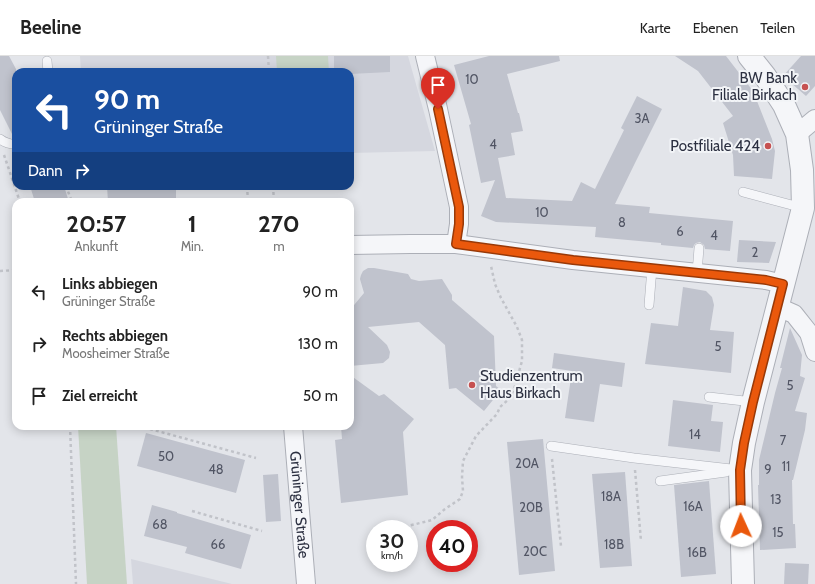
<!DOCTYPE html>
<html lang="de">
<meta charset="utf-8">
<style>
:root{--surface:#fff;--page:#f6f6f6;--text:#222;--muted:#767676;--line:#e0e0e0}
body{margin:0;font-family:Cabin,sans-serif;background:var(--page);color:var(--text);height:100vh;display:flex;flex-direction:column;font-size:15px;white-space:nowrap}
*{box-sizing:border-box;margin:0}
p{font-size:13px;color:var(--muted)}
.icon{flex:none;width:22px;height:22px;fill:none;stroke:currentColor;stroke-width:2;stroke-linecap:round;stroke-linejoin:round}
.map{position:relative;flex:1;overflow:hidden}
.sheet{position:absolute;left:12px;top:142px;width:342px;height:232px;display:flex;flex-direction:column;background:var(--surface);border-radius:12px;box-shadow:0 2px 10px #0003}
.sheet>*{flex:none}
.top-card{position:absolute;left:12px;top:12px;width:342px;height:122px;border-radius:12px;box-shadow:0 2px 10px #0003;background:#1a4fa0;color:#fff;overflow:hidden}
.speed{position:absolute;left:366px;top:464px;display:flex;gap:8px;font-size:20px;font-weight:700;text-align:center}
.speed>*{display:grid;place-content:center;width:52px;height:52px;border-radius:50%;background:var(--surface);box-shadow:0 2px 10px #0003;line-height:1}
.speed small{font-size:10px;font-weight:400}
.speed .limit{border:6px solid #d22;background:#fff;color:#111}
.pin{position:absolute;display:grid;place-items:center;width:34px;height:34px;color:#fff;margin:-41px -17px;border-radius:50% 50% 50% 0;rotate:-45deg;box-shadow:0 0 4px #0007}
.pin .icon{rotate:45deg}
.me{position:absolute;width:44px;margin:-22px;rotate:358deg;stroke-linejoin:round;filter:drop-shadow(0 0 3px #0008)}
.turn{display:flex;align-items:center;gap:14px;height:84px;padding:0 16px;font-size:18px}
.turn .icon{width:52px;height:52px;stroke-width:2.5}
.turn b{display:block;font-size:28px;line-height:34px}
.then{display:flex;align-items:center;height:38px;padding:0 16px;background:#0003;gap:8px;font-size:15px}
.eta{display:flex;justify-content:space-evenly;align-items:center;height:68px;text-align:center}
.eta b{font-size:24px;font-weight:700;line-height:28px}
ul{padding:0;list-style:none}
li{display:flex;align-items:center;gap:12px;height:52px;padding:0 16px}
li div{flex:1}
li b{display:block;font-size:15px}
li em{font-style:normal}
header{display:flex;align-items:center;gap:24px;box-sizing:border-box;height:56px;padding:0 20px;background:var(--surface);border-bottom:1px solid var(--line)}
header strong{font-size:19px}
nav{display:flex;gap:22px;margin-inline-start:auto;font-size:14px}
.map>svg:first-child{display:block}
</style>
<header>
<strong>Beeline</strong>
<nav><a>Karte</a><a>Ebenen</a><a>Teilen</a></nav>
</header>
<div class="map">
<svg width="815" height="528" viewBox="0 0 815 528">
<rect width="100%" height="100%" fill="#e3e5ea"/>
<g fill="#d5d7df">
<path d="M 80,0 L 408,0 L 435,95 L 350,97 L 350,16 L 81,16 Z"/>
<path d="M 131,503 L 232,528 L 133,528 Z"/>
</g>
<g fill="#c6d3c5">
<path d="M 276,0 L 328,0 L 329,16 L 277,16 Z"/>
<path d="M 78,370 L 116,370 L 127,528 L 87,528 Z"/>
</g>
<g fill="#c0c3cd">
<path d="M 0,0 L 9,0 L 16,13 L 16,82 L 14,82 L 0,54 Z"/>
<path d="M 334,0 L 390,0 L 390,16 L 350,18 L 350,16 L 334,16 Z"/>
<path d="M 489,0 L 559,0 L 560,5 L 507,18 L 518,57 L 519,57 L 523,75 L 511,77 L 515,99 L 498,102 L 506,142 L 572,145 L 581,126 L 595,133 L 624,74 L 621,72 L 637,40 L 662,53 L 635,107 L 615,148 L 650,151 L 649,157 L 733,165 L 730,195 L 705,193 L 704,189 L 700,186 L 696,187 L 694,189 L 693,192 L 661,189 L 661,187 L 595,181 L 596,171 L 496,166 L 481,160 L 495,124 L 481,127 L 469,69 L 471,68 L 454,9 Z"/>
<path d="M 675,0 L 726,0 L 753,35 L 772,83 L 775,95 L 772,123 L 734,120 L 733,99 L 723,67 L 733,60 L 698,15 Z"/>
<path d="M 801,0 L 815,0 L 815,30 L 806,40 L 783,20 Z"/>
<path d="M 30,130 L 64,130 L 69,146 L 35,146 Z"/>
<path d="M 107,130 L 176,130 L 176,146 L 108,146 Z"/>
<path d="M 739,184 L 776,186 L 769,207 L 737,206 Z"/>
<path d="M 368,212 L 374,212 L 408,218 L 411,223 L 419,225 L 442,223 L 452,239 L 452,244 L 494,280 L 496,330 L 501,334 L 484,355 L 456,332 L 449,333 L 445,289 L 419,266 L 368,271 L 387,289 L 390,296 L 389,302 L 383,307 L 350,310 L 350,254 L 364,237 L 360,223 L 361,219 L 363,215 Z"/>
<path d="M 683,231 L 706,235 L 712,241 L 714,249 L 710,274 L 734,276 L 731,317 L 645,308 L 651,267 L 678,270 Z"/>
<path d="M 790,272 L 802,299 L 800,320 L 805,322 L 795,355 L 807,357 L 805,374 L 793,424 L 792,424 L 793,468 L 795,468 L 796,492 L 760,494 L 758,429 L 759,429 L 759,404 L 775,337 L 782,312 L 780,312 Z"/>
<path d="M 554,297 L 625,307 L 622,331 L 600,328 L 594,366 L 565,362 L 572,315 L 552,312 Z"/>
<path d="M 350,319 L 379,340 L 384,338 L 414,363 L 403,376 L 408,439 L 341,447 L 335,384 L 342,383 L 341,370 L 350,370 Z"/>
<path d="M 673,344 L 713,349 L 711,365 L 723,366 L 720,396 L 668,390 Z"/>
<path d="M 146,377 L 245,404 L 236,437 L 137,410 Z"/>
<path d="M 543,383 L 555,515 L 519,519 L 507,386 Z"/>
<path d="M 625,416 L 632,510 L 600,512 L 592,418 Z"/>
<path d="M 278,418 L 281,465 L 266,466 L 263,419 Z"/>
<path d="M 709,425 L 716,518 L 681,521 L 674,429 Z"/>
<path d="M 152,449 L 177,456 L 177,457 L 251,479 L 241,513 L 185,497 L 187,491 L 144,480 Z"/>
<path d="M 785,507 L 809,508 L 808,528 L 784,528 Z"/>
</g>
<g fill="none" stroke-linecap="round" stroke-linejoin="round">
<defs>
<g id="service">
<path d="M 47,5 L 48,16"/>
<path d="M 0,83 C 4,86 11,89 16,88"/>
<path d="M 743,136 L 803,152"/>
<path d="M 697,217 L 699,192"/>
<path d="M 649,249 L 652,212"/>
<path d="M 709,341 L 753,346"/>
<path d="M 551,390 L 634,402 L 740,414"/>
<path d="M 660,425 L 726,416"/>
</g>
<g id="minor">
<path d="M 425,0 L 438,53 L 459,151 L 459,168 L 456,188"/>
<path d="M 797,78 L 815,63"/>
<path d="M 350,189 L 410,188 L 456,188 L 573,204 L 766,224 L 783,228"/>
<path d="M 778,251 L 794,258 L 809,277 L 815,296"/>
<path id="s1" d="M 293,370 L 306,528"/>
</g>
<path id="tertiary" d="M 743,528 L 740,414 L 744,387 L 753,346 L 803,152 L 802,114 L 797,78 L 784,49 L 765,20 L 749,0"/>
</defs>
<use href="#service" stroke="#acafb7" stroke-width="10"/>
<use href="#minor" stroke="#acafb7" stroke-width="20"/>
<use href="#tertiary" stroke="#acafb7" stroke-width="24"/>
<g stroke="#c1c3c9" stroke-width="2.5" stroke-dasharray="3 3" stroke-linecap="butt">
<path d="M 268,0 L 269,16"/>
<path d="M 4,99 L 20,146"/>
<path d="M 66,130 L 72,146"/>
<path d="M 247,130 L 248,146"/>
<path d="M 273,130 L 274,146"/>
<path d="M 0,215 L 16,214"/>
<path d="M 70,370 L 76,528"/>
<path d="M 150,373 L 256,402"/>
<path d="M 552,403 L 561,490"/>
<path d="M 635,414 L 641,485"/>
<path d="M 192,455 L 262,475"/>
<path d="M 407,473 L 408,470 L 432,464 L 445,453 L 460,443 L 463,435 L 462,421 L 463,405 L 476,380 L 497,358 L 500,351 L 510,342 L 515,330 L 522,305 L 522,284 L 517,271 L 501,242 L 495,228 L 491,210"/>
</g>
<use href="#service" stroke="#f5f6f9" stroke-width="9"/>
<use href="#minor" stroke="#f5f6f9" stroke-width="18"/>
<use href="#tertiary" stroke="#f5f6f9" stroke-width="22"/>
</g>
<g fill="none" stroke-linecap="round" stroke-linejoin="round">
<defs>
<path id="route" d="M 438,53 L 459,151 L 459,168 L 456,188 L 573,204 L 766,224 L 783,228 L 753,346 L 744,387 L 740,414 L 741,470"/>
</defs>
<use href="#route" stroke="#983908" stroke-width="10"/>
<use href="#route" stroke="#ea580c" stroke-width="7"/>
</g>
<g fill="#c65151" stroke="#f2f4f7" stroke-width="1.5">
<circle cx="805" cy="31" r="4"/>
<circle cx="768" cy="90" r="4"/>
<circle cx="472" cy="329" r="4"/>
</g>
<g text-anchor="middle" stroke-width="4" stroke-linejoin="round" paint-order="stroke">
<g font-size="13" fill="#515564">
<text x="472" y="28">10</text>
<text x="642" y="67">3A</text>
<text x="493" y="93">4</text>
<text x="542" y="161">10</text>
<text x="622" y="171">8</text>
<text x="680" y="180">6</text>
<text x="714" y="184">4</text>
<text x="755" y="201">2</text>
<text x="718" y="295">5</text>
<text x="790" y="334">5</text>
<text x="695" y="383">14</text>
<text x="783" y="389">7</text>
<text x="166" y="405">50</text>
<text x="527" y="412">20A</text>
<text x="786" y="415">11</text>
<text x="216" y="418">48</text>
<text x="768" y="418">9</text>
<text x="611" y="445">18A</text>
<text x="776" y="448">13</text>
<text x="693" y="455">16A</text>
<text x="531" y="456">20B</text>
<text x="160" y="473">68</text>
<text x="778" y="481">15</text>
<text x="218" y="493">66</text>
<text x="614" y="493">18B</text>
<text x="535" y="500">20C</text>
<text x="697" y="501">16B</text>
</g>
<g font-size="15" fill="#2c3041" stroke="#f2f4f7" text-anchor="end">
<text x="797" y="27">BW Bank<tspan x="797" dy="17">Filiale Birkach</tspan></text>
<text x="760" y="95">Postfiliale 424</text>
<text x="480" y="325" text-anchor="start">Studienzentrum<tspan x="480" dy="17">Haus Birkach</tspan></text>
</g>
<g font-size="15" fill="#2c3041" stroke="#f2f4f7">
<text dy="5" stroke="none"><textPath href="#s1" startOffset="79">Grüninger Straße</textPath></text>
</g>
</g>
</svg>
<div class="speed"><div>30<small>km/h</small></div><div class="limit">40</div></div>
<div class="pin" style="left:438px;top:53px;background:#d93025"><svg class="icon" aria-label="arrive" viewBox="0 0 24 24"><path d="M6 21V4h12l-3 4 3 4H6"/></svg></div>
<svg class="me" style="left:741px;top:470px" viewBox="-20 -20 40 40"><circle r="19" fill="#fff"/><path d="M0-13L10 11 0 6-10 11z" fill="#ea580c"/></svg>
<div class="top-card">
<div class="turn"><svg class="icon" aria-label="left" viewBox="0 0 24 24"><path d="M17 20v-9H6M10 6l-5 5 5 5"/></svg><div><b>90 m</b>Grüninger Straße</div></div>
<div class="then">Dann<svg class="icon" aria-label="right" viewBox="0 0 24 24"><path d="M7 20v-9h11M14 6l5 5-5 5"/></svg></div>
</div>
<section class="sheet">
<div class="eta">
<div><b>20:57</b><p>Ankunft</p></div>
<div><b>1</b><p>Min.</p></div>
<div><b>270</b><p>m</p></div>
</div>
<ul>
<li><svg class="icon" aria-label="left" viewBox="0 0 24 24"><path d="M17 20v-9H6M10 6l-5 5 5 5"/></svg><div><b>Links abbiegen</b><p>Grüninger Straße</p></div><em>90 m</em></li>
<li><svg class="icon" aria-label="right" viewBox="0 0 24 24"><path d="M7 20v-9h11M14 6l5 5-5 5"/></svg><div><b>Rechts abbiegen</b><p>Moosheimer Straße</p></div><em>130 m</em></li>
<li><svg class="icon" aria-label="arrive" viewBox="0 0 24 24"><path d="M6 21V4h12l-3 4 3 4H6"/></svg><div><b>Ziel erreicht</b></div><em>50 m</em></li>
</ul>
</section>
</div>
